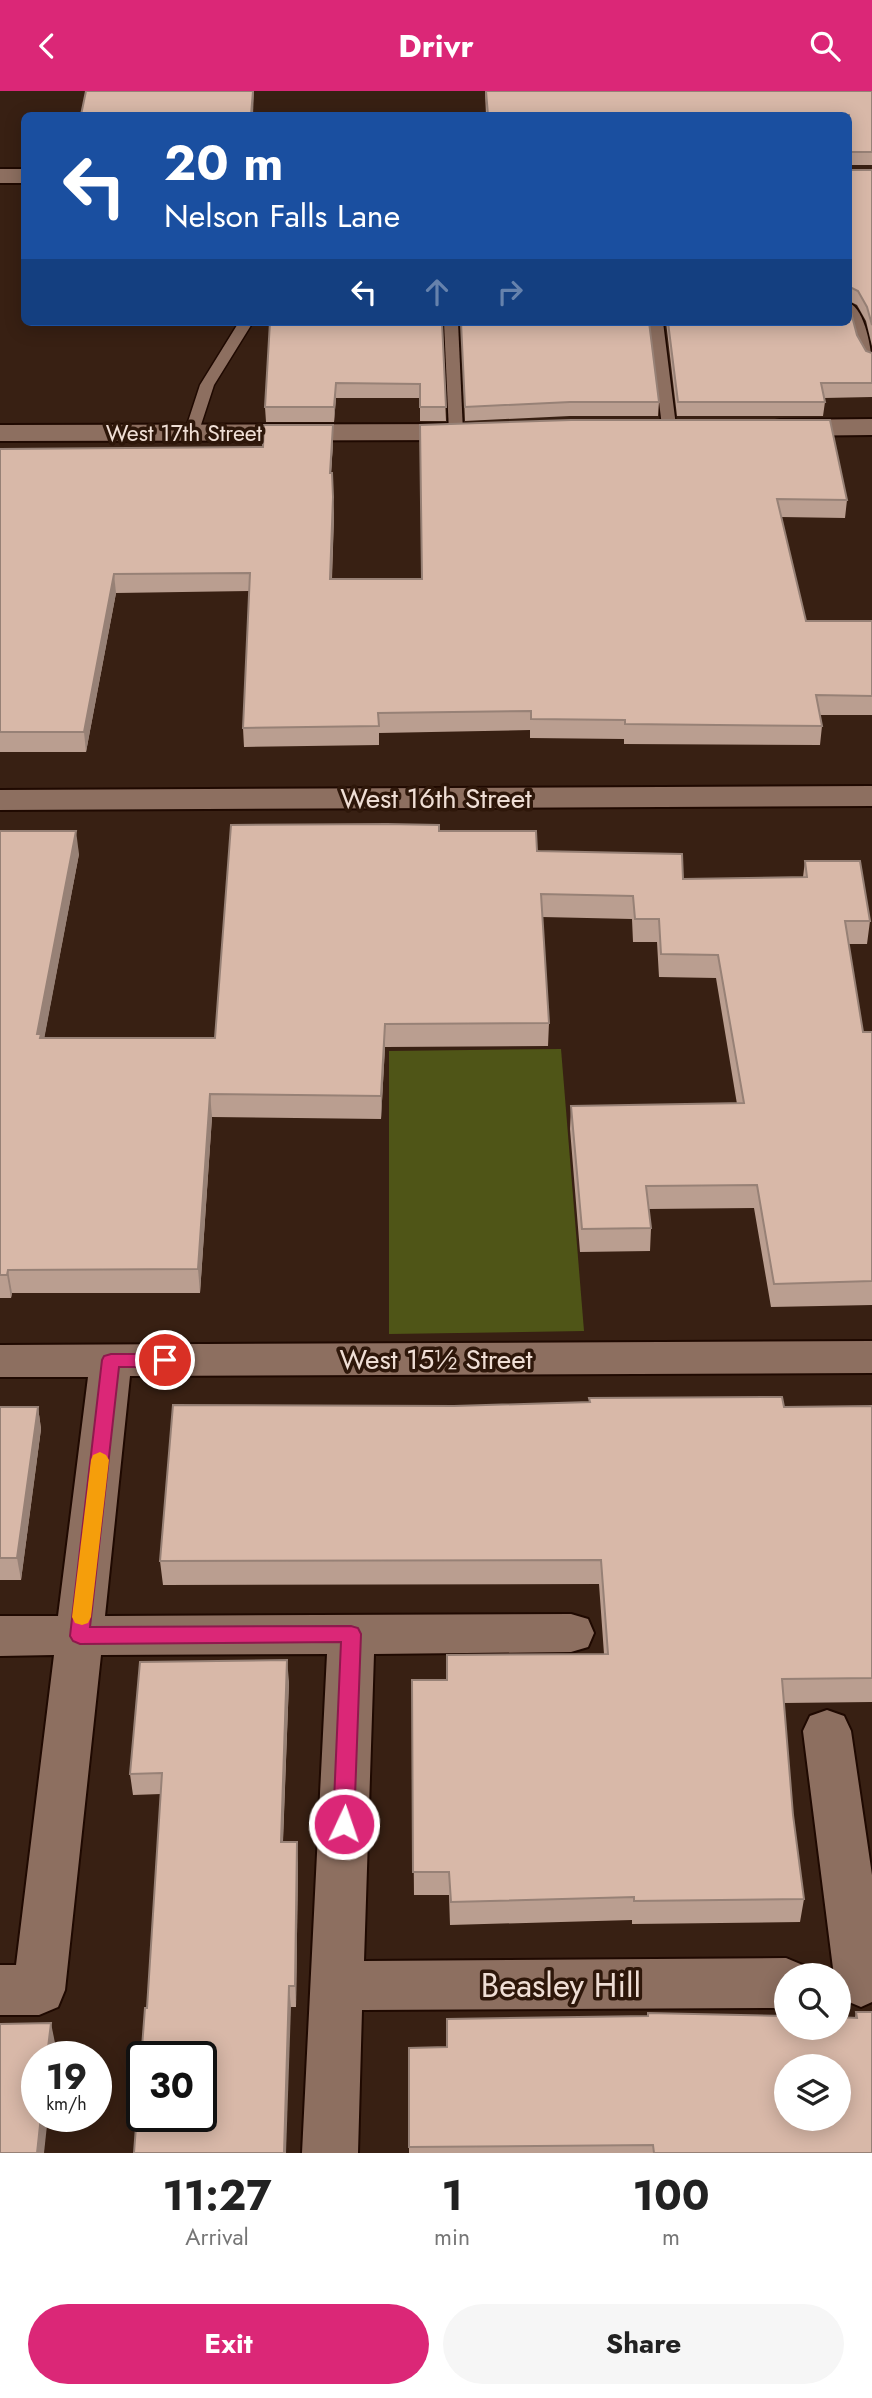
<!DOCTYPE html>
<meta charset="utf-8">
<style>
:root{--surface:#fff;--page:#f6f6f6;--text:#222;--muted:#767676;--accent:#db2777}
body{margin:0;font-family:Jost,sans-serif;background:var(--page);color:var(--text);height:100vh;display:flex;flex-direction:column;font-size:26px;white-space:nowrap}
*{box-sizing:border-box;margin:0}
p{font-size:23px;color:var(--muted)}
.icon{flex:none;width:38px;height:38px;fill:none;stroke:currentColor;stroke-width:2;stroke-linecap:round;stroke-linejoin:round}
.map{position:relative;height:2062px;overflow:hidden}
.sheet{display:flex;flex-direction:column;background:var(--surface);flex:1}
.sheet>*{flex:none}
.guide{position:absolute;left:21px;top:21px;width:831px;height:214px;border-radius:10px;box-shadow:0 4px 18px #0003;background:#1a4fa0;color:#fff;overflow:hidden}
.fabs{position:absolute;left:774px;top:1872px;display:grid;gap:14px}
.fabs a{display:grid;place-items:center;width:77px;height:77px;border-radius:50%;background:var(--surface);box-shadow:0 4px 18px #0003;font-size:35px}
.speed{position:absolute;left:21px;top:1950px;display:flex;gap:14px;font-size:35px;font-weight:700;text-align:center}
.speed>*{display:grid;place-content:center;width:91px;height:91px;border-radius:50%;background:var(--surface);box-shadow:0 4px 18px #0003;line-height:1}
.speed small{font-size:18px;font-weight:400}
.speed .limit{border:4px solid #111;border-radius:10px;background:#fff;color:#111}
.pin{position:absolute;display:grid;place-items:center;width:60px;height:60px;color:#fff;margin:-30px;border:4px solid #fff;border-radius:50%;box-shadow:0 2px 7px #0007}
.me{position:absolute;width:77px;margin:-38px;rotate:3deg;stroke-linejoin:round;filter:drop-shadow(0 0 5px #0008)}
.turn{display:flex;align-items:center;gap:24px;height:147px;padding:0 28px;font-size:32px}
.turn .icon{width:91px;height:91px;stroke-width:2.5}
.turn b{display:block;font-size:49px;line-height:60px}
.lanes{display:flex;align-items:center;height:66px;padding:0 28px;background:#0003;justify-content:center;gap:35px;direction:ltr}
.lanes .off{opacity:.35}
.eta{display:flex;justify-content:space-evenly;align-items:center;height:119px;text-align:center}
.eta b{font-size:42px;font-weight:700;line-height:49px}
.button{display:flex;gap:14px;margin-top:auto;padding:14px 28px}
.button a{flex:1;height:80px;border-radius:42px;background:var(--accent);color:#fff;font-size:28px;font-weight:700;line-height:80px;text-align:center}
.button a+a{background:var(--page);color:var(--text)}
header{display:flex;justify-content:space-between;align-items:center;height:91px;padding:0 28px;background:var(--accent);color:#fff;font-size:32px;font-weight:700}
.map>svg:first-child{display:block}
</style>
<header><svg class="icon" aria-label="back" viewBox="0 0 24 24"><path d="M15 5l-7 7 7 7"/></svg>Drivr<svg class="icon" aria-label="search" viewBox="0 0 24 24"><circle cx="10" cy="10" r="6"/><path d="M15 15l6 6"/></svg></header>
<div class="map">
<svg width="872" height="2062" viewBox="0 0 872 2062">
<rect width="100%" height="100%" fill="#382013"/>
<path fill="#4f5517" d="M 561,958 L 584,1240 L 389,1243 L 389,960 Z"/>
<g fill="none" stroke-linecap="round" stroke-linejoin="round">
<defs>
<g id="service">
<path d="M 849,212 C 865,218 872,260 872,276 C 856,270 848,227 849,212 Z"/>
<path d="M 239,231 L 253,231 L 214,294 L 198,343 L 196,346 L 186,346 L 184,343 L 200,294 Z"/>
<path d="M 444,231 L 458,231 L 463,341 L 456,345 L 449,341 Z"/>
<path d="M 649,231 L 663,231 L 676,335 L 669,339 L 662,335 Z"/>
</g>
<g id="minor">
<rect x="0" y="78" width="24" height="14"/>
<path d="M 872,328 L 872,344 L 780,345 L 770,343 L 766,337 L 770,331 L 780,329 Z"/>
<path d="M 471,333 L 481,335 L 485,341 L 481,347 L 471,349 L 0,350 L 0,334 Z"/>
<path d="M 872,695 L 872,715 L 0,719 L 0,699 Z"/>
<path d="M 872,1250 L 872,1282 L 130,1285 L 105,1525 L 571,1523 L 588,1528 L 594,1542 L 588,1556 L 571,1561 L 374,1563 L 364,1870 L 786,1867 L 805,1875 L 809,1885 L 786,1885 L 786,1917 L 362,1919 L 358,2062 L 302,2062 L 327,1563 L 101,1564 L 65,1899 L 58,1916 L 39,1924 L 0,1924 L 0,1874 L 16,1874 L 54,1564 L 0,1565 L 0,1525 L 58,1525 L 88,1286 L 0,1286 L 0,1254 Z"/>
<path d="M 827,1619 L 844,1625 L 851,1640 L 872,1784 L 872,1911 L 861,1916 L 842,1908 L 838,1899 L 838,1885 L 834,1885 L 803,1640 L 810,1625 Z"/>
</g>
</defs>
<use href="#service" stroke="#1f0901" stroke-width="3"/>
<use href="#minor" stroke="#1f0901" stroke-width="4"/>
<use href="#service" fill="#8d6f60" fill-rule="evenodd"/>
<use href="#minor" fill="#8d6f60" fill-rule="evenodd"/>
</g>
<g fill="#ba9e90">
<path d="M 485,0 L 872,0 L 872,74 L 849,74 L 849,24 L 486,24 Z"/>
<path d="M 849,79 L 872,79 L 872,255 L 866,230 L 857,214 L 849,210 L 849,214 L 857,244 L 866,260 L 872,262 L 872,306 L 824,307 L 825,311 L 823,325 L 677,325 L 666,231 L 849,231 Z"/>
<path d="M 442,231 L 446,330 L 420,330 L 420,307 L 336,307 L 334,331 L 266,331 L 265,316 Z"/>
<path d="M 461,231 L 649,231 L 659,311 L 658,325 L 570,325 L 465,330 Z"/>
<path d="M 333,334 L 333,352 L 331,382 L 334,425 L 332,488 L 422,488 L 420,334 L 847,409 L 845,427 L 781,426 L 806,530 L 872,530 L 872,624 L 820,624 L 822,635 L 820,654 L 624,653 L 624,648 L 530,647 L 530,639 L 379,642 L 379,654 L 244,656 L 243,637 L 249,500 L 116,502 L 86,661 L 0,661 L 0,358 L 263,356 Z"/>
<path d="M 0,740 L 79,763 L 44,947 L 215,947 L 439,740 L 683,788 L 803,786 L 805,770 L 870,830 L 867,853 L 848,853 L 863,941 L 872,941 L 872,1214 L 771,1216 L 754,1117 L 649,1118 L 651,1137 L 650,1160 L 580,1161 L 570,1038 L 571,1015 L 737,1013 L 716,887 L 659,886 L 657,851 L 633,851 L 632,828 L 542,826 L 549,932 L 548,955 L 385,956 L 381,1028 L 212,1026 L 200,1202 L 12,1202 L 11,1207 L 0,1207 Z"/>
<path d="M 872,1315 L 872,1611 L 784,1612 L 793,1724 L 804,1808 L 800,1831 L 632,1833 L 632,1829 L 450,1834 L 449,1804 L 414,1804 L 412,1589 L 446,1589 L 604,1563 L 599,1493 L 163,1494 L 160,1470 L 784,1316 Z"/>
<path d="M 0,1316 L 38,1316 L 41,1338 L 21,1489 L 0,1489 Z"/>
<path d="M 289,1590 L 283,1751 L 298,1772 L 296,1916 L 147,1917 L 161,1703 L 133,1704 L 130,1683 Z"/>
<path d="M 856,1921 L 872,2062 L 409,2062 L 409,1957 L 447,1956 L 855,1927 Z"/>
</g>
<g fill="#978176">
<path d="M 253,0 L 254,0 L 253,24 L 251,24 Z"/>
<path d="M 336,292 L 336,307 L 334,331 L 334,316 Z"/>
<path d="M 333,334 L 333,352 L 330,400 L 330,382 Z"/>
<path d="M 333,406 L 334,425 L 331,507 L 330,488 Z"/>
<path d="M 114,483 L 116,502 L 86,661 L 84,641 Z"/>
<path d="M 76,740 L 79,763 L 43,954 L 37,943 Z"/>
<path d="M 385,933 L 385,956 L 381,1028 L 381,1005 Z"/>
<path d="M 210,1003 L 212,1026 L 200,1202 L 198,1178 Z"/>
<path d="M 8,1179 L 12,1202 L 11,1207 L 7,1184 Z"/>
<path d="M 38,1316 L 41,1338 L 21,1489 L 17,1467 Z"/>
<path d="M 287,1569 L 289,1590 L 282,1772 L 281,1751 Z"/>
<path d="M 297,1751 L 298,1772 L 296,1916 L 295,1895 Z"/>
<path d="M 289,1895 L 291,1916 L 286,2062 L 284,2062 Z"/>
<path d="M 51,1932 L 55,1952 L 54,1965 L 47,1965 Z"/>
<path d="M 41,2025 L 48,2025 L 44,2062 L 37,2062 Z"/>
</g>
<g fill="#d8b8a8" stroke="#978176" stroke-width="2" fill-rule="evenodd">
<path d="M 86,0 L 253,0 L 251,24 L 81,24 Z"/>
<path d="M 486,0 L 872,0 L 872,61 L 849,61 L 849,24 L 488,24 Z"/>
<path d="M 849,79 L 872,79 L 872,234 L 867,216 L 858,200 L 850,196 L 849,214 L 857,244 L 866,260 L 872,262 L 872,292 L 821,292 L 825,311 L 678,311 L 668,231 L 849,231 Z"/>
<path d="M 270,231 L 442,231 L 446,316 L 420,316 L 420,293 L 336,292 L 334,316 L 265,316 Z"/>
<path d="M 461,231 L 649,231 L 659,311 L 570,311 L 465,316 Z"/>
<path d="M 571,329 L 830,329 L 847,409 L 777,408 L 806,530 L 872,530 L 872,605 L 816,604 L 822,635 L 625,633 L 625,629 L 531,628 L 531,620 L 378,622 L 379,635 L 243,637 L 250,482 L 114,483 L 84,641 L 0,641 L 0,358 L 263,356 L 264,334 L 333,334 L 330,382 L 332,382 L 333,406 L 330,488 L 422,488 L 420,334 Z"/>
<path d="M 387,733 L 439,734 L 439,740 L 536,740 L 537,760 L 682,763 L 683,788 L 807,786 L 805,770 L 860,770 L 870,830 L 845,830 L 863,941 L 872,941 L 872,1190 L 774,1193 L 757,1094 L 646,1095 L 651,1137 L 582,1138 L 571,1015 L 744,1012 L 718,864 L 661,863 L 659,828 L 635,828 L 633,805 L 541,803 L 549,932 L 385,933 L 381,1005 L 210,1003 L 198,1178 L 8,1179 L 7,1184 L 0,1184 L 0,740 L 76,740 L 37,943 L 41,943 L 40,947 L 215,947 L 231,734 Z"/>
<path d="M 782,1306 L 784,1316 L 872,1315 L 872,1587 L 782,1588 L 793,1724 L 804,1808 L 634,1810 L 634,1806 L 451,1811 L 449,1781 L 413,1781 L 412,1589 L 447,1589 L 447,1564 L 608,1563 L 601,1469 L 160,1470 L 173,1314 L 454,1315 L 590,1311 L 589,1307 Z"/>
<path d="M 0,1316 L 38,1316 L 17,1467 L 0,1467 Z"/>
<path d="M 287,1569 L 281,1751 L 297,1751 L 295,1895 L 289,1895 L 284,2062 L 134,2062 L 145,1917 L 147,1917 L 162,1682 L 130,1683 L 140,1571 ZM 142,1965 L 201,1965 L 201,2025 L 142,2025 Z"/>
<path d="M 856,1921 L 872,1921 L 872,2062 L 654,2062 L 653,2054 L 409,2056 L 409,1957 L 447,1956 L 447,1928 L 648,1925 L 648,1922 L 786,1925 L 786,1937 L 838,1937 L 838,1926 L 857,1927 ZM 786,1976 L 838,1976 L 838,2028 L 786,2028 Z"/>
<path d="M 51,1932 L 47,1965 L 37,1965 L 37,2025 L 41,2025 L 37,2062 L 0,2062 L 0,1933 Z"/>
</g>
<path fill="#db2777" stroke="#8e194d" stroke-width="2" d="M 111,1263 L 165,1263 L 171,1264 L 174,1269 L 171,1274 L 165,1276 L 119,1276 L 90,1536 L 351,1535 L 358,1537 L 361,1543 L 354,1733 L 351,1739 L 344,1742 L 336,1739 L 333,1733 L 341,1551 L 80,1553 L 73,1550 L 70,1545 L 102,1269 L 104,1265 Z"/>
<path fill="#f59e0b" d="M 100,1361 L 106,1364 L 109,1369 L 91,1526 L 88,1532 L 82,1534 L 75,1532 L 72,1526 L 91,1369 L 93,1364 Z"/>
<g text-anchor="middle" stroke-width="7" stroke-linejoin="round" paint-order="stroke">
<g font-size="23" fill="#efded5" stroke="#2e170a">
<text x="184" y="350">West 17th Street</text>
</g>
<g font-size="28" fill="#efded5" stroke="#2e170a">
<text x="436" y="717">West 16th Street</text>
<text x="436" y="1278">West 15½ Street</text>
</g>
<g font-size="33" fill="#efded5" stroke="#2e170a">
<text x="561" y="1906">Beasley Hill</text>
</g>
</g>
</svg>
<div class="fabs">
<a><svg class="icon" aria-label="search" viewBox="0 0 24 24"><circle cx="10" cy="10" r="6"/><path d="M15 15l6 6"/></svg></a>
<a><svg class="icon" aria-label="layers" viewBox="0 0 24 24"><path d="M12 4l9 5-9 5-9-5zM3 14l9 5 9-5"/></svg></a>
</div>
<div class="speed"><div>19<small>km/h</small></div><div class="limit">30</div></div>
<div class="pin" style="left:165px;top:1269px;background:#d93025"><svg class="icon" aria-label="arrive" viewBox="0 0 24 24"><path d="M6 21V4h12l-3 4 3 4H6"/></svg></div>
<svg class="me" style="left:344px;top:1733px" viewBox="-20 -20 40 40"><circle r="17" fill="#db2777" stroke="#fff" stroke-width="3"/><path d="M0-11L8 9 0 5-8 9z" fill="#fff"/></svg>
<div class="guide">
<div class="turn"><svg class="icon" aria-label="left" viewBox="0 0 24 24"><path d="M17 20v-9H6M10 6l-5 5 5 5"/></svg><div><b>20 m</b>Nelson Falls Lane</div></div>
<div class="lanes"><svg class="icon" aria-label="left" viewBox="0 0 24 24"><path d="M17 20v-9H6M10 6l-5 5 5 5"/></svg><svg class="icon off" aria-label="ahead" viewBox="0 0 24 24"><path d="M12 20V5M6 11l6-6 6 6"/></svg><svg class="icon off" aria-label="right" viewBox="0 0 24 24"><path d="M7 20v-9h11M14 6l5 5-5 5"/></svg></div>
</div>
</div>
<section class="sheet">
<div class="eta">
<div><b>11:27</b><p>Arrival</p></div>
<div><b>1</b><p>min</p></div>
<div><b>100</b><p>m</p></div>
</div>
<div class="button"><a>Exit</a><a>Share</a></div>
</section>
